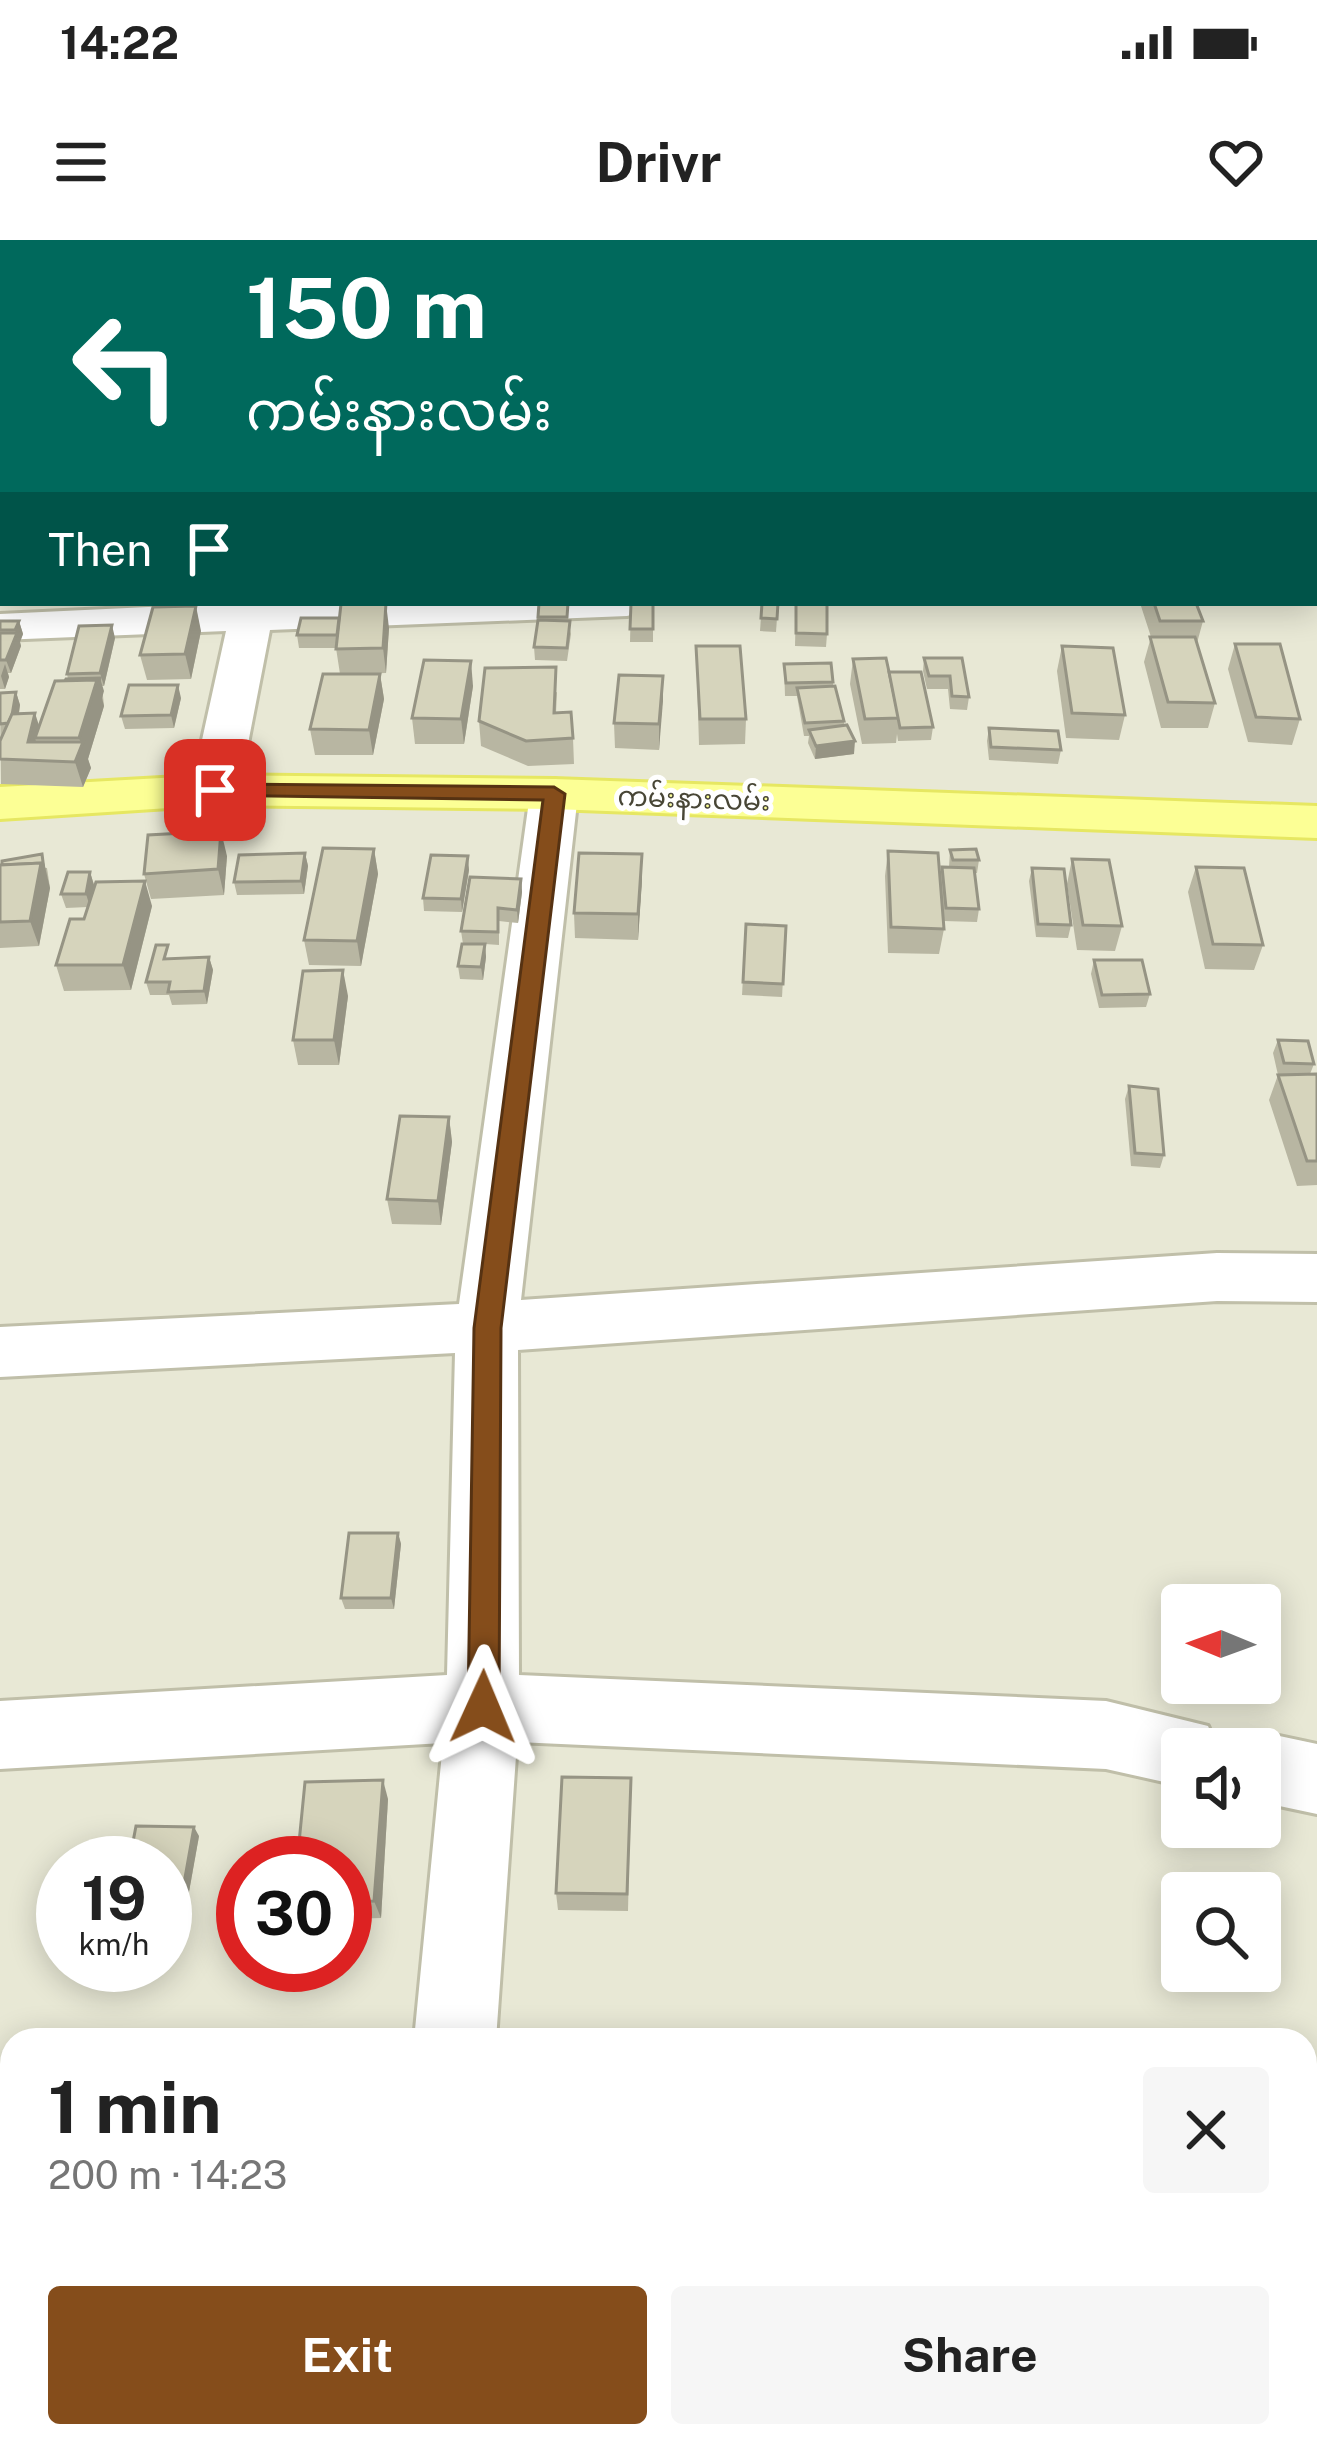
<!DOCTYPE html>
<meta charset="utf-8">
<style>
:root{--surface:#fff;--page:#f6f6f6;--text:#222;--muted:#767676;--accent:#854d1b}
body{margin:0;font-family:"Public Sans","Noto Sans Myanmar",sans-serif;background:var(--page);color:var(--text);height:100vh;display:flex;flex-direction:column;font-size:45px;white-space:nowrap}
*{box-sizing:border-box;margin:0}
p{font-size:39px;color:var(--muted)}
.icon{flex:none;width:66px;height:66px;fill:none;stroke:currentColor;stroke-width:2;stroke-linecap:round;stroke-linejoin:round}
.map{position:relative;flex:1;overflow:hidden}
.side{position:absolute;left:0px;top:1788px;width:1317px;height:420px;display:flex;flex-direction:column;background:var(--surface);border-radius:36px 36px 0 0;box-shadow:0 6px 30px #0003}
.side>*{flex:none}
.top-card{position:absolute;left:0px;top:0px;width:1317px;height:366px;box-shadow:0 6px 30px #0003;background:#00695c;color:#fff;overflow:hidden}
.needle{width:78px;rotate:271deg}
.fabs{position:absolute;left:1161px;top:1344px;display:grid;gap:24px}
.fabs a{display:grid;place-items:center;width:120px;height:120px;border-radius:12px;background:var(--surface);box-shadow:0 6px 30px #0003;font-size:60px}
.speed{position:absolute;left:36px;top:1596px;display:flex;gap:24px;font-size:60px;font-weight:700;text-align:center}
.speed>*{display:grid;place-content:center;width:156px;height:156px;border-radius:50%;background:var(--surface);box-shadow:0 6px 30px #0003;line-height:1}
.speed small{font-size:30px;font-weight:400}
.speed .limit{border:18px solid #d22;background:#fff;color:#111}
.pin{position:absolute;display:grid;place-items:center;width:102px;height:102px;color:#fff;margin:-51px;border-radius:24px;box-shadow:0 6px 18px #0006}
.me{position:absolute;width:132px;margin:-66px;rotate:1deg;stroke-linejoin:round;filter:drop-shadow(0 0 9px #0008)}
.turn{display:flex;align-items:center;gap:42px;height:252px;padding:0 48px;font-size:54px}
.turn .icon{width:156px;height:156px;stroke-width:2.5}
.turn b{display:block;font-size:84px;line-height:102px}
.then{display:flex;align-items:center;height:114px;padding:0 48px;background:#0003;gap:24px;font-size:45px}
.round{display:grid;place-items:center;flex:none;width:126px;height:126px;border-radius:12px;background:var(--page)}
.summary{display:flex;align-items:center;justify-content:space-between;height:204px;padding:0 48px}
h1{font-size:72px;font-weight:700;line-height:90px}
.action{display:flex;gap:24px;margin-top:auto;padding:24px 48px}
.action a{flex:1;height:138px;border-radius:12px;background:var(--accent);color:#fff;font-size:48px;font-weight:700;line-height:138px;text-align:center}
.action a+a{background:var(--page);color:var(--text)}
.status{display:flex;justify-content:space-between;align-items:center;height:84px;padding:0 60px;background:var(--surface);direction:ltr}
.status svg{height:33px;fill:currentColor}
header{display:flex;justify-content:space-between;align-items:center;height:156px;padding:0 48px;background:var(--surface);font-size:54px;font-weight:700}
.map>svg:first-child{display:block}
</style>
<div class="status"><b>14:22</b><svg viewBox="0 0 49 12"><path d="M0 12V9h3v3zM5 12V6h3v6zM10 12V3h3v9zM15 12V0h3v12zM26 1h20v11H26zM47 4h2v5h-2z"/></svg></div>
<header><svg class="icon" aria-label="menu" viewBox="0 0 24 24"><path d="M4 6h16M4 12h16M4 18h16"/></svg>Drivr<svg class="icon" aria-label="heart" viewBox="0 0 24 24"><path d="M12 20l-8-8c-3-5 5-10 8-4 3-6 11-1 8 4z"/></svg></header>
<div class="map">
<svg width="1317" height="2208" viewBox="0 0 1317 2208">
<rect width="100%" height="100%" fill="#f4f4e7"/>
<path fill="#e8e8d5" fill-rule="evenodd" d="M 0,0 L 1317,0 L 1317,2208 L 0,2208 ZM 3,3 L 1314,3 L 1314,363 L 3,363 ZM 1182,1365 L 1260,1365 L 1260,1443 L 1182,1443 ZM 1182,1509 L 1260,1509 L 1260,1587 L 1182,1587 ZM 63,1623 L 165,1623 L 165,1725 L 63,1725 ZM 243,1623 L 345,1623 L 345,1725 L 243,1725 ZM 1182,1653 L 1260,1653 L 1260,1731 L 1182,1731 ZM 12,1800 L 1305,1800 L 1305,2196 L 12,2196 Z"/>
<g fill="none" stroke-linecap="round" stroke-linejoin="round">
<defs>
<g id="minor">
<rect x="309" y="0" width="34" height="3"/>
<path d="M 1045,0 L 1079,0 L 1080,3 L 1046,3 Z"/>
<rect x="0" y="77" width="3" height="22"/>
<rect x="1314" y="158" width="3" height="22"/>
<path d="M 3,205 L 3,229 L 0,230 L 0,206 Z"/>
<rect x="1314" y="319" width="3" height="26"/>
<path d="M 233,363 L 648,363 L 642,372 L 627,376 L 270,390 L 239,550 L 232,560 L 215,565 L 198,560 L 191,550 L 226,391 L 0,400 L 0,374 Z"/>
<path d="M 554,539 L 571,544 L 578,554 L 521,1060 L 1217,1013 L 1317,1014 L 1317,1062 L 1217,1061 L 518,1110 L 519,1435 L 1106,1461 L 1208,1486 L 1218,1509 L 1182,1509 L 1182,1546 L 1106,1529 L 517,1502 L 496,1800 L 414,1800 L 443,1503 L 0,1529 L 0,1461 L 447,1435 L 455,1113 L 0,1137 L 0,1087 L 459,1064 L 530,554 L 537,544 Z"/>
<path d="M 1260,1492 L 1317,1504 L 1317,1574 L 1260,1562 L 1260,1509 L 1231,1509 L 1234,1502 Z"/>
<path d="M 329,2196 L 421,2196 L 417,2208 L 325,2208 Z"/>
</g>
<path id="major" d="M 215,535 L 554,539 L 1317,566 L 1317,598 L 554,569 L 215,565 L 0,579 L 0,547 Z"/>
</defs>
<use href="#minor" stroke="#c0bfa9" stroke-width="6"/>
<use href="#major" stroke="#e6e762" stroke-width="6"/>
<use href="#minor" fill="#fff" fill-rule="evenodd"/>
<use href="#major" fill="#fcff95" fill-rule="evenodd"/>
</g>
<g fill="#b8b6a2">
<path d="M 0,0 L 15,0 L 14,3 L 3,3 L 3,16 L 0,16 Z"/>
<rect x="1314" y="176" width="3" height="62"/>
<rect x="1314" y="242" width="3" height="71"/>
<path d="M 3,280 L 3,351 L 0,351 L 0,288 Z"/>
<path d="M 539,363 L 568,363 L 568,381 L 571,394 L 567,421 L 535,420 L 534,407 Z"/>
<path d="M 631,363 L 653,363 L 653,402 L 630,402 Z"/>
<path d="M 762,363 L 778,363 L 776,392 L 760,391 Z"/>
<path d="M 796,363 L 827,394 L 826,407 L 795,406 Z"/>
<path d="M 1140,363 L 1196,363 L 1203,381 L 1197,403 L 1215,463 L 1208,488 L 1161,488 L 1144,422 L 1151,397 Z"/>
<path d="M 0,381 L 19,381 L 23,394 L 20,402 L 21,406 L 11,433 L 8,433 L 9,437 L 5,449 L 0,449 Z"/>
<path d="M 389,388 L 386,433 L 355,434 L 380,434 L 384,459 L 373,515 L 315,515 L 310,489 L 340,434 L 336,408 L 299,408 L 297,395 Z"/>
<path d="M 201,391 L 191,439 L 147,440 L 140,415 Z"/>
<path d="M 115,398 L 104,446 L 102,446 L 104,466 L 88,519 L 91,528 L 83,547 L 1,544 L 0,453 L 16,452 L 20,465 L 19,474 L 39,487 L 65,441 L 68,439 L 67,434 Z"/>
<path d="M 1235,404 L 1300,479 L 1292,505 L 1248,502 L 1228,429 Z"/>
<path d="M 696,406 L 746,479 L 745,504 L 699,505 Z"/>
<path d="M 1062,406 L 1125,475 L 1119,500 L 1066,498 L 1057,431 Z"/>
<path d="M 924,418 L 962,418 L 969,457 L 967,470 L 950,469 L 948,449 L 927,449 L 923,431 Z"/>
<path d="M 853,419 L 889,432 L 933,487 L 931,500 L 898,501 L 897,494 L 896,503 L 862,504 L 850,444 Z"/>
<path d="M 784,424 L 833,442 L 833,447 L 844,481 L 844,486 L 854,514 L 815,519 L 808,503 L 809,496 L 804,496 L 797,456 L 785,456 Z"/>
<path d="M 663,436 L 659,510 L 615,508 L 614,483 Z"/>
<path d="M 473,446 L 464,504 L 415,504 L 412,478 Z"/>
<path d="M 557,452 L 556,473 L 573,498 L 574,524 L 528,526 L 481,506 L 479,481 Z"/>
<path d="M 181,458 L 174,488 L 125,489 L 121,476 Z"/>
<path d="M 989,488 L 1061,510 L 1058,524 L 989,520 L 987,501 Z"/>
<path d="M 374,609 L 378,634 L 361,726 L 309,725 L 304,700 Z"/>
<path d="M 950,610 L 979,620 L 977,633 L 975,633 L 979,669 L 977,682 L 944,681 L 941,652 L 944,689 L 939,714 L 888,713 L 885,636 L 888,611 L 940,638 L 942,627 L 949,627 Z"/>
<path d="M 305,613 L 308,626 L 304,654 L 237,655 L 234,642 Z"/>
<path d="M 227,616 L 224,655 L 151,659 L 144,634 Z"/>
<path d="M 1072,619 L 1122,686 L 1115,711 L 1077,710 L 1067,644 Z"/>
<path d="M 0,625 L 47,628 L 50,648 L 39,706 L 0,708 Z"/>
<path d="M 1196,627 L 1263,705 L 1254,730 L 1205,729 L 1188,652 Z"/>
<path d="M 1032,628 L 1071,685 L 1068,698 L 1036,697 L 1029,641 Z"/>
<path d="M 469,630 L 462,672 L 424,671 L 423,658 Z"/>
<path d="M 90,632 L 94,645 L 152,666 L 131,750 L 64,751 L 56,725 L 84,679 L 88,667 L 66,668 L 61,654 Z"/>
<path d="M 521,639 L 522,652 L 518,683 L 499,681 L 499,705 L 485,704 L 486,717 L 483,740 L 460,739 L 458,726 L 463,704 L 461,691 Z"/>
<path d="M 642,640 L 638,700 L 575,698 L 574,673 Z"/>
<path d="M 746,684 L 786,686 L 782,757 L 742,755 Z"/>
<path d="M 209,717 L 213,730 L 207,764 L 172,765 L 169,755 L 150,755 L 146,742 L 172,719 Z"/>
<path d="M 1094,720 L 1150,754 L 1146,767 L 1099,768 L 1091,734 Z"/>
<path d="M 348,756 L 339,825 L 298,825 L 293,800 Z"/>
<path d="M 1278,800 L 1314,824 L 1310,834 L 1317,834 L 1317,945 L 1297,946 L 1269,860 L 1278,835 L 1273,813 Z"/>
<path d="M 1129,846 L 1164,915 L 1160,928 L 1131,926 L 1125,859 Z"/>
<path d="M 449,877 L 452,902 L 441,985 L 392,984 L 387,959 Z"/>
<path d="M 398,1293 L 401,1304 L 394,1369 L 345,1369 L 341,1358 Z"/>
<path d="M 631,1538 L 628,1671 L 558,1670 L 556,1653 Z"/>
<path d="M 388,1559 L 381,1678 L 345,1679 L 345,1623 Z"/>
<path d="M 199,1596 L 185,1674 L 165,1674 L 165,1623 Z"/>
</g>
<g fill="#969484">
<path d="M 386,363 L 389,388 L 386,433 L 383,408 Z"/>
<path d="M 196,366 L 201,391 L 191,439 L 185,414 Z"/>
<path d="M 19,381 L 23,394 L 20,402 L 21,406 L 11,433 L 6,420 L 16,394 L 15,390 Z"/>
<path d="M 112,385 L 115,398 L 104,446 L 100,433 Z"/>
<path d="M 471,421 L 473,446 L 464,504 L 461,479 Z"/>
<path d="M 5,424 L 9,437 L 5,449 L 1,436 Z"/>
<path d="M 380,434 L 384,459 L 373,515 L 369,490 Z"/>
<path d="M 663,436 L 663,461 L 659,510 L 659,484 Z"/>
<path d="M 100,438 L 104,451 L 102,458 L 104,466 L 88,519 L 91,528 L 83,547 L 75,522 L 82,506 L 79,498 L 97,440 Z"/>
<path d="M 178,445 L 181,458 L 174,488 L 171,475 Z"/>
<path d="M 16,452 L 20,465 L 15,496 L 11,483 Z"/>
<path d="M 35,473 L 43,498 L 35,498 L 39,512 L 28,502 Z"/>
<path d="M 855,501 L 854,514 L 815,519 L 816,506 Z"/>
<path d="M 221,591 L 227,616 L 224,655 L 218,629 Z"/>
<path d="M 374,609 L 378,634 L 361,726 L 357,701 Z"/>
<path d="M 305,613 L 308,626 L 304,654 L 301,641 Z"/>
<path d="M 42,614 L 50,648 L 39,706 L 30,681 Z"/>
<path d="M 642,614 L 642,640 L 638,700 L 638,674 Z"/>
<path d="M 468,616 L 469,630 L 462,672 L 461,659 Z"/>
<path d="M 90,632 L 94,645 L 90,667 L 86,654 Z"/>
<path d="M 521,639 L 522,652 L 518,683 L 517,670 Z"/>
<path d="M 145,641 L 152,666 L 131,750 L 123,725 Z"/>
<path d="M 485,704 L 486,717 L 483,740 L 481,727 Z"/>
<path d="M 209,717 L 213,730 L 207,764 L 204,751 Z"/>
<path d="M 343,730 L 348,756 L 339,825 L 334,800 Z"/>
<path d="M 449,877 L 452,902 L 441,985 L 438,961 Z"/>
<path d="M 398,1293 L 401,1304 L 394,1369 L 391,1358 Z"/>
<path d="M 383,1540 L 388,1559 L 381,1678 L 374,1661 Z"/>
<path d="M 194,1587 L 199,1596 L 185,1674 L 180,1666 Z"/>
</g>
<g fill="#d6d4bc" stroke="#969484" stroke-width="3">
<path d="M 137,0 L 136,3 L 103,3 L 104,1 Z"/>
<path d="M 369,0 L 414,0 L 413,3 L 368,3 Z"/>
<rect x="590" y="0" width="23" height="3"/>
<path d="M 810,0 L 835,0 L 836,3 L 810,3 Z"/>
<path d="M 990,0 L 1013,0 L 1014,3 L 991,3 Z"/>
<path d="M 1136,0 L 1155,0 L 1156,3 L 1137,3 Z"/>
<path d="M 1264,0 L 1281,0 L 1282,3 L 1265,3 Z"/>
<path d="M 201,1 L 201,3 L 160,3 L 160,2 Z"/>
<rect x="727" y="1" width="34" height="2"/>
<path d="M 1314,41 L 1317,47 L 1317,64 L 1314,64 Z"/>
<rect x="1314" y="176" width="3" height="38"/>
<rect x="1314" y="242" width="3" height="24"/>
<path d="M 3,280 L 3,326 L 0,326 L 0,288 Z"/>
<path d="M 1317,281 L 1317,300 L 1314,300 L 1314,282 Z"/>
<path d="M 386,363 L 383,408 L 336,409 L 341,364 Z"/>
<path d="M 539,363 L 568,363 L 567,377 L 538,377 Z"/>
<path d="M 631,363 L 653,363 L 653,389 L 630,389 Z"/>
<path d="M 762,363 L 778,363 L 777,379 L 761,378 Z"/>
<path d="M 796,363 L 827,363 L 827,394 L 796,393 Z"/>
<path d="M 1154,363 L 1196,363 L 1203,381 L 1160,381 Z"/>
<path d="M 196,366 L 185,414 L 140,415 L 153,367 Z"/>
<path d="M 301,378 L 339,378 L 337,395 L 297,395 Z"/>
<path d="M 538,380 L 570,381 L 567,408 L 534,407 Z"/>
<path d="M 0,381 L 19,381 L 15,390 L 0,390 Z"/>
<path d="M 112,385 L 100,433 L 67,434 L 79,386 Z"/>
<path d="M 0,393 L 17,393 L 6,420 L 0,420 Z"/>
<path d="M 1150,397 L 1195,397 L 1215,463 L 1168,462 Z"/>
<path d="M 1235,404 L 1280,404 L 1300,479 L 1256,477 Z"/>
<path d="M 696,406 L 740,406 L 746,479 L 700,479 Z"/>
<path d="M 1062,406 L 1113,408 L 1125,475 L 1072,473 Z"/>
<path d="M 886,418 L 899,478 L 865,479 L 853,419 Z"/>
<path d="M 924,418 L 962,418 L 969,457 L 952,456 L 950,436 L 929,436 Z"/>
<path d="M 424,420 L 471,421 L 461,479 L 412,478 Z"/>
<path d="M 831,423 L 833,442 L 786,443 L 784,424 Z"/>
<path d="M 556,427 L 554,473 L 571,472 L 573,498 L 526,501 L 479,481 L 485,428 Z"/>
<path d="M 889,432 L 921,432 L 933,487 L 900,488 Z"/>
<path d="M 323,434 L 380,434 L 369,490 L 310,489 Z"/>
<path d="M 619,435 L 663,436 L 659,484 L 614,483 Z"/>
<path d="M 100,438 L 98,445 L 97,440 L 65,441 L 66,439 Z"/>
<path d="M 97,440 L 79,498 L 35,498 L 55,441 Z"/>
<path d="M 129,445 L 178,445 L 171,475 L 121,476 Z"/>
<path d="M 835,446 L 844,481 L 805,483 L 797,448 Z"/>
<path d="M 16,452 L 12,475 L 8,483 L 0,484 L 0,453 Z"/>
<path d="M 35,473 L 28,502 L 83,502 L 75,522 L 0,519 L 0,501 L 12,474 Z"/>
<path d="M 847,485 L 855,501 L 816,506 L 809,490 Z"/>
<path d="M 989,488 L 1058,491 L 1061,510 L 991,507 Z"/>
<path d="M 221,591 L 218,629 L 144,634 L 148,595 Z"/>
<path d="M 323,608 L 374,609 L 357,701 L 304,700 Z"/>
<path d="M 976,609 L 979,620 L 953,620 L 950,610 Z"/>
<path d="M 888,611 L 938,613 L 944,689 L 891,687 Z"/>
<path d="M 305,613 L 301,641 L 234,642 L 239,615 Z"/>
<path d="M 579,613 L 642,614 L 638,674 L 574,673 Z"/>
<path d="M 42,614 L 44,630 L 41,623 L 2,625 L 2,621 Z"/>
<path d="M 431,615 L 468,616 L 461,659 L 423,658 Z"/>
<path d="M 1072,619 L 1109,620 L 1122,686 L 1083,685 Z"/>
<path d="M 41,623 L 30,681 L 0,682 L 0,625 Z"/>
<path d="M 942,627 L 974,628 L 979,669 L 946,668 Z"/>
<path d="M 1196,627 L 1244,628 L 1263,705 L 1213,704 Z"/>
<path d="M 1032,628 L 1064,629 L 1071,685 L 1038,684 Z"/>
<path d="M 68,632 L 90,632 L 86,654 L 61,654 Z"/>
<path d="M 470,637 L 521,639 L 517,670 L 498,668 L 498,692 L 461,691 Z"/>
<path d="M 145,641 L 123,725 L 56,725 L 70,679 L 84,679 L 96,642 Z"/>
<path d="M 746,684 L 786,686 L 783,744 L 743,742 Z"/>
<path d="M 462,704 L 485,704 L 481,727 L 458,726 Z"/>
<path d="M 156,705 L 168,705 L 164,719 L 209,717 L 204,751 L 168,752 L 170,742 L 146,742 Z"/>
<path d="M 1094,720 L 1142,720 L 1150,754 L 1102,755 Z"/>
<path d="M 343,730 L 334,800 L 293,800 L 303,731 Z"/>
<path d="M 1278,800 L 1308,801 L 1314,824 L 1284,823 Z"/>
<path d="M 1317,834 L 1317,921 L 1307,921 L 1278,835 Z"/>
<path d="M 1129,846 L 1158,849 L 1164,915 L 1135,913 Z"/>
<path d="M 400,876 L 449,877 L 438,961 L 387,959 Z"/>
<path d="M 349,1293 L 398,1293 L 391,1358 L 341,1358 Z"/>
<path d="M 562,1537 L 631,1538 L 627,1654 L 556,1653 Z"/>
<path d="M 383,1540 L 374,1661 L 345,1662 L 345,1623 L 297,1623 L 305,1542 Z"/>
<path d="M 136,1586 L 194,1587 L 180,1666 L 165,1666 L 165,1623 L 129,1623 Z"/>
</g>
<path fill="#854d1b" stroke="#563212" stroke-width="3" d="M 215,544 L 554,547 L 565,554 L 501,1088 L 499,1467 L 494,1477 L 483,1482 L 472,1477 L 468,1467 L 474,1088 L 543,560 L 207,555 L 204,550 Z"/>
<g text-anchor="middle" stroke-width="10" stroke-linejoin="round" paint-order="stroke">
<g font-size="27" fill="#484636" stroke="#fff">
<text transform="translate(694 559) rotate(2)" y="9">ကမ်းနားလမ်း</text>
</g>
</g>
</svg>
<div class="fabs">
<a><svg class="needle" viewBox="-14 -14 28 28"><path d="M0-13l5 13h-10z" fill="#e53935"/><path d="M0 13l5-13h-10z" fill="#767676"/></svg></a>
<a><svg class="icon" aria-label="sound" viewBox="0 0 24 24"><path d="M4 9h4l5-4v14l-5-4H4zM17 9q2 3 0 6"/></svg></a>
<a><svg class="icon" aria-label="search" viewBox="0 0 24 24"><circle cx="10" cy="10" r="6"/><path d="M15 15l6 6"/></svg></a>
</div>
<div class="speed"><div>19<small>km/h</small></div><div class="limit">30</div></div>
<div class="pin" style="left:215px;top:550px;background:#d93025"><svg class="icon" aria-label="arrive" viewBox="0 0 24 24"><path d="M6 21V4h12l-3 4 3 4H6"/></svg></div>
<svg class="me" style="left:483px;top:1467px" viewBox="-20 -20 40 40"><path d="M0-17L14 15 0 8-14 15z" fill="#854d1b" stroke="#fff" stroke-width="4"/></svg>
<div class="top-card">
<div class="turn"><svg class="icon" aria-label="left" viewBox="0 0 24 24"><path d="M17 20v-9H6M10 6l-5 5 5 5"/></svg><div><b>150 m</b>ကမ်းနားလမ်း</div></div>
<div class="then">Then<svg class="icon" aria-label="arrive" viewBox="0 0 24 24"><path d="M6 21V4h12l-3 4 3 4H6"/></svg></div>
</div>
<section class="side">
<div class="summary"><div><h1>1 min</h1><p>200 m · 14:23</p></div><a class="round"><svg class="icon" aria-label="close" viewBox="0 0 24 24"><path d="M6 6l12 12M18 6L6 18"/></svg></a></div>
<div class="action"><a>Exit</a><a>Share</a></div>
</section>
</div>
